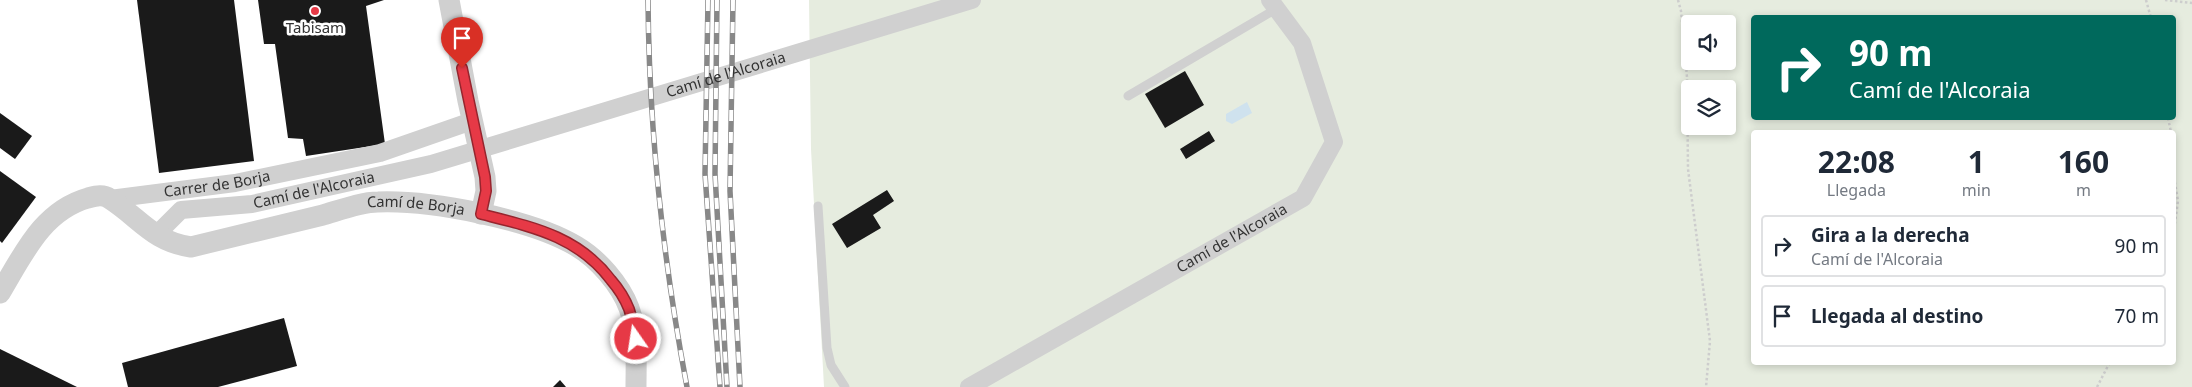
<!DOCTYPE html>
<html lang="es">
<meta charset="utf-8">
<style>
:root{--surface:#fff;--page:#f6f6f7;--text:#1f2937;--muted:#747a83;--line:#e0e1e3}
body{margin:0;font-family:"Noto Sans",sans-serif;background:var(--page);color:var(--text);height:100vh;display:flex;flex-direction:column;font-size:19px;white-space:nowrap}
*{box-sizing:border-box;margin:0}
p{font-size:16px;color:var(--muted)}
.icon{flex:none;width:28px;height:28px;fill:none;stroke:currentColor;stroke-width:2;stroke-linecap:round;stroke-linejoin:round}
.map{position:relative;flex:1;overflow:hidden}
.side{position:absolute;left:1751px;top:130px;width:425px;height:235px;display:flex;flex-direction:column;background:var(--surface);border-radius:5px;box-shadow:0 2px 8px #0003}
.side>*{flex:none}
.guide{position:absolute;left:1751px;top:15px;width:425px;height:105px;border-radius:5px;box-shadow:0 2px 8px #0003;background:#00695c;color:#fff;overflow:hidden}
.fabs{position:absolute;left:1681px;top:15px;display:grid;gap:10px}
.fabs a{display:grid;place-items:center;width:55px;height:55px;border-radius:5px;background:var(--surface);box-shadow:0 2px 8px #0003;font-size:25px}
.pin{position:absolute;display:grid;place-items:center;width:42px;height:42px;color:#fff;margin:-51px -21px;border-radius:50% 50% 50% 0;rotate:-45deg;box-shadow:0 0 5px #0007}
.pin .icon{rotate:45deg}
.me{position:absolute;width:55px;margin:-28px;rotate:347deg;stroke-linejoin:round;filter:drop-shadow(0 0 4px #0008)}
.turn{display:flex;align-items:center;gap:18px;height:105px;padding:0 15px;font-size:22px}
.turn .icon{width:65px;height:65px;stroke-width:2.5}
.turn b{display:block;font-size:35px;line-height:42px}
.eta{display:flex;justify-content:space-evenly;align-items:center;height:85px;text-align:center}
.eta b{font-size:30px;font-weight:700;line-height:35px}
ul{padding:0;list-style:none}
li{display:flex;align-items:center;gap:15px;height:62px;margin:0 10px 8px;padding:0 5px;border:2px solid var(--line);border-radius:5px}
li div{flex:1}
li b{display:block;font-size:19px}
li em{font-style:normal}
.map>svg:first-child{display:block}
</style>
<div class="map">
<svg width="2192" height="387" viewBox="0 0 2192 387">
<rect width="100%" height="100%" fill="#fff"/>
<path fill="#e6ecdf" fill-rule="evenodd" d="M 809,0 L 2192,0 L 2192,387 L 824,387 L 811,149 ZM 1754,18 L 2174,18 L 2174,118 L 1754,118 ZM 1690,24 L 1728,24 L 1728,61 L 1690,61 ZM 1690,89 L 1728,89 L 1728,126 L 1690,126 ZM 1754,132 L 2174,132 L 2174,362 L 1754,362 Z"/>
<path fill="#cfe2ee" d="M 1247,102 L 1252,113 L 1232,124 L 1226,121 L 1226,114 Z"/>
<g fill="#1a1a1a">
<path d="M 137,0 L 234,0 L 254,161 L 159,173 Z"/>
<path d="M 258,0 L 384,0 L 366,6 L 385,144 L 306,156 L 303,139 L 288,138 L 275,44 L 264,44 Z"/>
<path d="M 1185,71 L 1204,105 L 1165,128 L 1145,94 Z"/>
<path d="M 0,113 L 32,136 L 15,159 L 0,148 Z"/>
<path d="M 1209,131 L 1215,141 L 1186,159 L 1180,149 Z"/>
<path d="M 0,171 L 36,197 L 2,243 L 0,241 Z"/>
<path d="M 887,190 L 894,201 L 873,215 L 881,228 L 847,248 L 832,224 Z"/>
<path d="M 284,318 L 297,366 L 218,387 L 128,387 L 122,363 Z"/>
<path d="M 0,349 L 77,387 L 0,387 Z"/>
<path d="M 560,380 L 566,387 L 553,387 Z"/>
</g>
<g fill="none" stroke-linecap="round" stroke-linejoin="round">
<g stroke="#cdcdcd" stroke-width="2.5" stroke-dasharray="2.5 2.5" stroke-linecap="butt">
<path d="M 1678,0 L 1681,11 L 1687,77 L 1688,169 L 1710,341 L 1706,387"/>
<path d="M 2146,0 L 2151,18"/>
<path d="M 2165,0 L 2192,3"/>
<path d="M 2168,118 L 2171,132"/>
<path d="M 2174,177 L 2178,201 L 2174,230"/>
<path d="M 2097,387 L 2110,362"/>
</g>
<g stroke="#d0d0d0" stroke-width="9">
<path d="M 1128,96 L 1276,9"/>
<path d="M 818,206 L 827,348 L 831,365 L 845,387"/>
</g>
<g stroke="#d0d0d0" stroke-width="18">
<path id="s1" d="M 110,199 L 235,183 L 380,153 L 472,121"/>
<path id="s2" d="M 156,235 L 181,210 L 252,204 L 431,164 L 972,0"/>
<path id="s3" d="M 969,387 L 1303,198 L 1334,142 L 1302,43 L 1270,0"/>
</g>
<g stroke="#d0d0d0" stroke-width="21">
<path d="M 449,0 L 468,101 L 485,177 L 486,191 L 481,214"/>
<path id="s4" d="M 0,293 C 23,255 42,211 88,198 C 96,196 103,194 110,199 C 141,219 152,241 191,247 C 235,236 279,226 323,215 C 340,210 361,202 378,202 C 430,200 531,219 576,246 C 598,259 620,284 629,308 C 638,333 636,361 636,387"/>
</g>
<defs>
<g id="rail">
<path d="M 648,0 C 649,130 663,260 687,387"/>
<path d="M 708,0 L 705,174 L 720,387"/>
<path d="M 717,0 L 715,174 L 727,387"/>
<path d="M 733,0 L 730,191 L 740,387"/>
</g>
</defs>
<use href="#rail" stroke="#888" stroke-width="5.5"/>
<use href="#rail" stroke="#fff" stroke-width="4" stroke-dasharray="11" stroke-linecap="butt"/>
</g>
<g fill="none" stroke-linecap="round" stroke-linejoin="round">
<defs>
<path id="route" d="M 462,68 L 485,177 L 486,191 L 481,214 C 532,227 578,236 611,280 C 618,288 625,299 629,309 C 632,318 633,329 636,339"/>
</defs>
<use href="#route" stroke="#96252e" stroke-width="12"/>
<use href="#route" stroke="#e63946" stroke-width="9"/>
</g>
<circle fill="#e63946" stroke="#fff" stroke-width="2" cx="315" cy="11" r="5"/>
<g text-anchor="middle" stroke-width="5" stroke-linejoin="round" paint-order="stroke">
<g font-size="15" fill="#333" stroke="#fff">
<text x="315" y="33">Tabisam</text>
</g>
<g font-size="15" fill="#333" stroke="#fff">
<text dy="5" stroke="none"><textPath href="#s2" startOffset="598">Camí de l'Alcoraia</textPath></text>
<text dy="5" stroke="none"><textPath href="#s1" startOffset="108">Carrer de Borja</textPath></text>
<text dy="5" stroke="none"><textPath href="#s2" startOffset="170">Camí de l'Alcoraia</textPath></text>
<text dy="5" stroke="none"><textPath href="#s4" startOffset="482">Camí de Borja</textPath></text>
<text dy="5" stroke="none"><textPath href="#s3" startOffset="302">Camí de l'Alcoraia</textPath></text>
</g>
</g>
</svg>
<div class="fabs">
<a><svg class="icon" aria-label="sound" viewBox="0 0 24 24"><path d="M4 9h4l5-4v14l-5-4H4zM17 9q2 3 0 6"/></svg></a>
<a><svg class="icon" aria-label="layers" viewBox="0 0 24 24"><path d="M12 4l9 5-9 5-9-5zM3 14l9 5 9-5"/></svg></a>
</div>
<div class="pin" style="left:462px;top:68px;background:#d93025"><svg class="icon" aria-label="arrive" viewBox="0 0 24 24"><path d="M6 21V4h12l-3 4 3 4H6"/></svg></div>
<svg class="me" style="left:636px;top:339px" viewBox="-20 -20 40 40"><circle r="17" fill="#e63946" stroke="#fff" stroke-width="3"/><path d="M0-11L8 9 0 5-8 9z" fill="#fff"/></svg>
<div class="guide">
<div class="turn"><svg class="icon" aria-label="right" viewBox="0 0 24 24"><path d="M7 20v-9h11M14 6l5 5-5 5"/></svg><div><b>90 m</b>Camí de l'Alcoraia</div></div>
</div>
<section class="side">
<div class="eta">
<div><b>22:08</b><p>Llegada</p></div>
<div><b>1</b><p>min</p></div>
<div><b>160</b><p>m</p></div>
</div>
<ul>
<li><svg class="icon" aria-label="right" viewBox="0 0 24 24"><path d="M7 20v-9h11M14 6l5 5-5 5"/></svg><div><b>Gira a la derecha</b><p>Camí de l'Alcoraia</p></div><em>90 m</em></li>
<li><svg class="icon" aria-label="arrive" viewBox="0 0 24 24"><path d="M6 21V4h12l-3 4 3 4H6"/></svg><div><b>Llegada al destino</b></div><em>70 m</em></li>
</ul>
</section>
</div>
